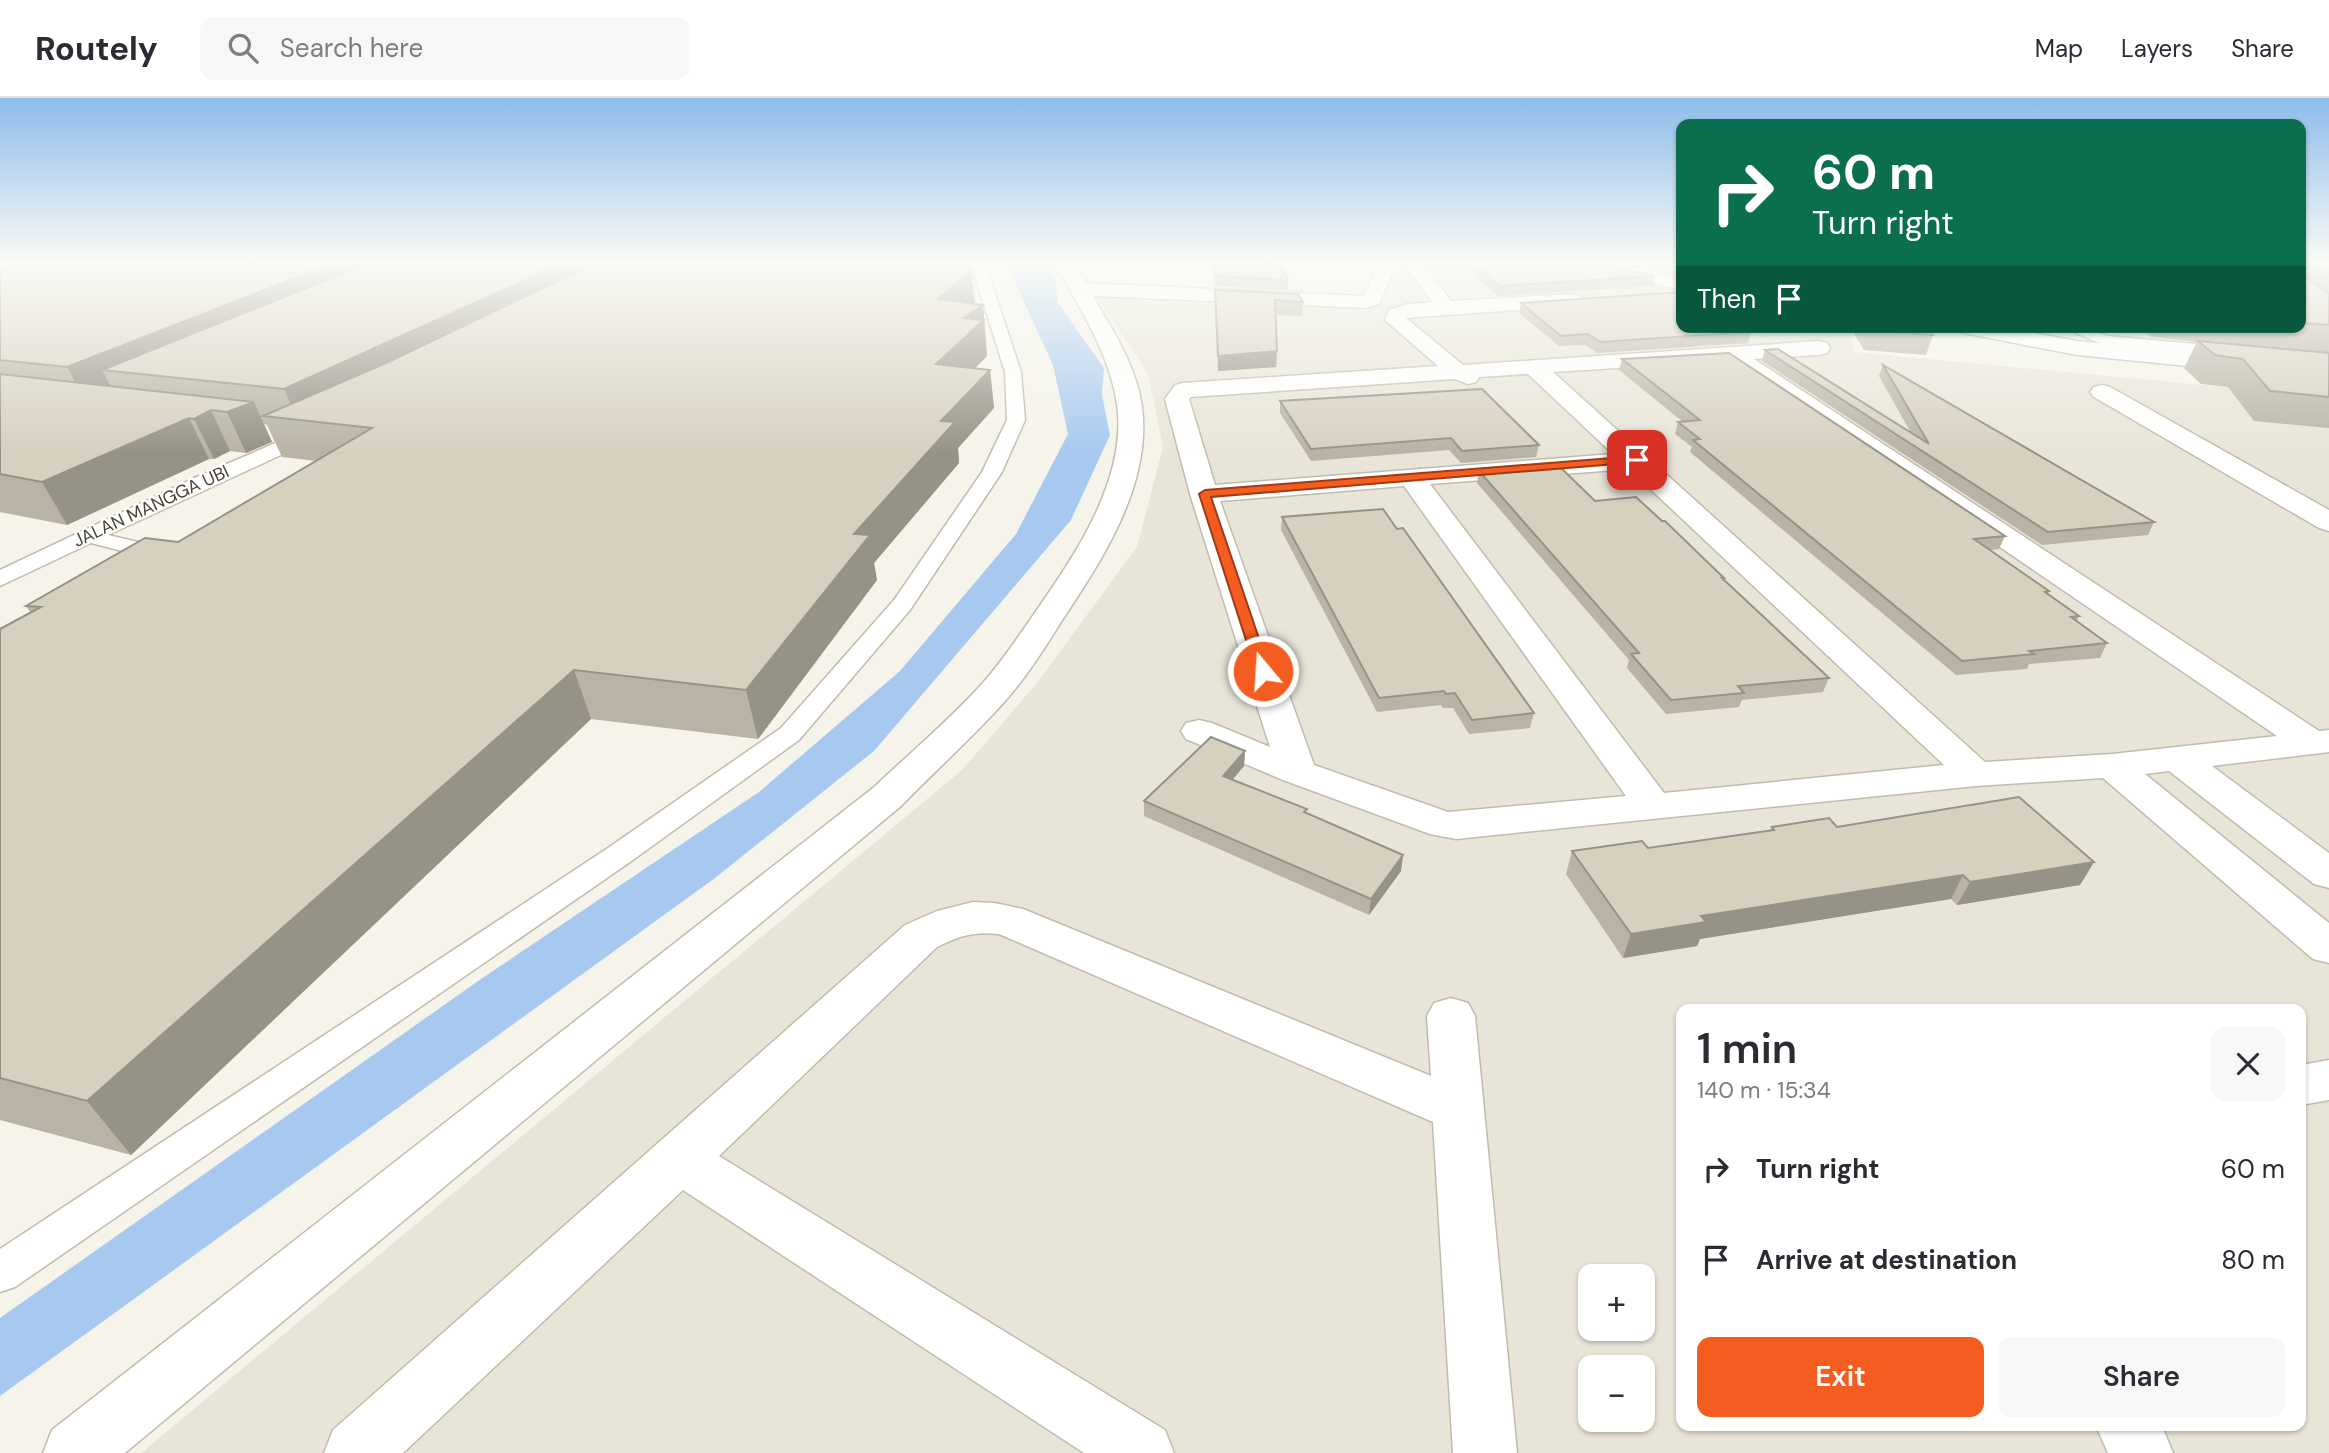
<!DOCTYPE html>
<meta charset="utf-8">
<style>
:root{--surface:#fff;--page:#f7f7f7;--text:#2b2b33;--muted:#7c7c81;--line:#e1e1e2;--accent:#f55d20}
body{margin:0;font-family:"DM Sans",sans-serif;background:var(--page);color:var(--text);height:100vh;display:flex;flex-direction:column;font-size:26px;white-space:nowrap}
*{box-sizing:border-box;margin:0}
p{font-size:23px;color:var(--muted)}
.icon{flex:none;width:38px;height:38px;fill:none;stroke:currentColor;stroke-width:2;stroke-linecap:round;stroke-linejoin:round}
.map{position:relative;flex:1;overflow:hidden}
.drawer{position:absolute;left:1676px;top:906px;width:630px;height:427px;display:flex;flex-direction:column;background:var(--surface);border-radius:14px;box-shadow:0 2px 5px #0004}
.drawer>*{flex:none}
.top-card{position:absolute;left:1676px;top:21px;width:630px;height:214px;border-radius:14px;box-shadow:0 2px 5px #0004;background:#0b6e4f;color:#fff;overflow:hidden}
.buttons{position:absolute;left:1578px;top:1166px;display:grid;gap:14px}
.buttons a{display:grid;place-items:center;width:77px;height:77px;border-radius:14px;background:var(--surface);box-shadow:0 2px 5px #0004;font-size:35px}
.pin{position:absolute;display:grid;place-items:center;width:60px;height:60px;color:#fff;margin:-30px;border-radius:14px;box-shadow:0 4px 10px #0006}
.me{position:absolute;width:77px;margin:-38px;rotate:342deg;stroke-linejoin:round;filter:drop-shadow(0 0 5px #0008)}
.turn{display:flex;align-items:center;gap:24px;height:147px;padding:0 21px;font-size:32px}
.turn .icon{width:91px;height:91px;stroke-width:2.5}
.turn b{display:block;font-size:49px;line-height:60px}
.then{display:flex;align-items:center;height:66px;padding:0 21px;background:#0003;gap:14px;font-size:26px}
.round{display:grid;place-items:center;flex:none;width:74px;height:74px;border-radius:14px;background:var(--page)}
.head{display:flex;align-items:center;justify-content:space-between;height:119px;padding:0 21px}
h1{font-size:42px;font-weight:600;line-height:52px}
.button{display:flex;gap:14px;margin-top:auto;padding:14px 21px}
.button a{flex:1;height:80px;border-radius:14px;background:var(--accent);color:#fff;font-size:28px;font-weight:600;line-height:80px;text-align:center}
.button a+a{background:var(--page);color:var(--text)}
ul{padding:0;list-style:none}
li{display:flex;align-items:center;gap:21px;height:91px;padding:0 21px}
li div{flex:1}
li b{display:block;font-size:26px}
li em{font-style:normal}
header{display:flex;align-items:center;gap:42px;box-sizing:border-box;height:98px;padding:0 35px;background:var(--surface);border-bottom:2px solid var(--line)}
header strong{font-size:33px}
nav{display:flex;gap:38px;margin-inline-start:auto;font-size:24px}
.search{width:490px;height:63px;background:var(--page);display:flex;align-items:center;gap:18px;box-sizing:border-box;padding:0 24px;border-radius:14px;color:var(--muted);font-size:26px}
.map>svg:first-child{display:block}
</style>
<header>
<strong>Routely</strong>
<div class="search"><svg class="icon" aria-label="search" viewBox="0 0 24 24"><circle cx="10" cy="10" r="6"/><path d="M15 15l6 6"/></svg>Search here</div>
<nav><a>Map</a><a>Layers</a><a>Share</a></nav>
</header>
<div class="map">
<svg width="2329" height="1355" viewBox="0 0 2329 1355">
<rect width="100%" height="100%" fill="#f5f3ea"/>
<path fill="#e8e5d8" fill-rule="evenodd" d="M 1390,165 L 1642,165 L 1682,173 L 1682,229 L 1850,229 L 1854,254 L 2329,299 L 2329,1355 L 141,1355 L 962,672 L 1036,586 L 1137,449 L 1163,349 L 1148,275 L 1095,197 L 1373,206 ZM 1682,912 L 2301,912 L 2301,1328 L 1682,1328 ZM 1591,1178 L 1643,1178 L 1643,1230 L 1591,1230 ZM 1591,1269 L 1643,1269 L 1643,1321 L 1591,1321 Z"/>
<path fill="#a8c9ef" d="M 1006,165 L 1048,165 L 1056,183 L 1058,205 L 1104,270 L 1102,297 L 1110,337 L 1071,422 L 874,653 L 715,780 L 0,1298 L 0,1220 L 481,881 L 759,694 L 900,573 L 1016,436 L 1068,336 L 1053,267 Z"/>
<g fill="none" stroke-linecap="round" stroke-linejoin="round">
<defs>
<g id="lane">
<path d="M 971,165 L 985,165 L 1021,274 L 1025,322 L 1002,374 L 910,512 L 799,642 L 630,764 L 15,1189 L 0,1194 L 0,1151 L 608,750 L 781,630 L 894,502 L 982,374 L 1007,322 L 1005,274 Z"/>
<path d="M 2062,229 L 2085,229 L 2107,238 L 2232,249 L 2240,254 L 2232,259 L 2104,247 Z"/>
<path d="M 295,332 L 311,335 L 313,339 L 311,343 L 108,437 L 173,452 L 176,457 L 173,462 L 165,464 L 91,445 L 0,488 L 0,472 L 192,381 L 287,340 L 288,334 Z"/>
</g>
<g id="street">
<path d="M 1055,165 L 1074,165 L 1086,185 L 1364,198 L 1379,165 L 1397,165 L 1379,206 L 1366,210 L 1093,198 C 1112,231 1137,269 1142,309 C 1152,387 1102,462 1061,524 C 1044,551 1027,578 1006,602 C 973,639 936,672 901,708 L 125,1355 L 43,1355 L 52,1332 L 873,690 C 909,656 947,624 981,587 C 1000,566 1016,542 1032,519 C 1073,460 1128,382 1117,306 C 1110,256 1079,209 1055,165 Z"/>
<path d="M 1407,165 L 1426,165 L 1424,168 L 1451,203 L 1572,196 L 1579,198 L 1582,202 L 1579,206 L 1572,208 L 1406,220 L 1463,267 L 1819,243 L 1827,245 L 1830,250 L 1827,255 L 1819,257 L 1754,261 L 2319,633 L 2329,632 L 2329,654 L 2212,668 L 2329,755 L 2329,790 L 2314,786 L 2169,673 L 2145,676 L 2329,825 L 2329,865 L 2313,861 L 2103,680 L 1976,688 L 1456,741 L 1430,736 L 1283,682 L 1186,641 L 1181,633 L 1186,625 L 1199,622 L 1212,625 L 1270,649 L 1190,396 L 1165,301 L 1175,287 L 1183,285 L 1438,268 L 1385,222 L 1389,212 L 1408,206 L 1432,204 L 1406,168 ZM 1727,263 L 2277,638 L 2112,656 L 1985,664 L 1553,274 ZM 1528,276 L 1613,356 L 1215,387 L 1189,301 L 1191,299 L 1455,281 L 1468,286 L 1476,284 L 1479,279 ZM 1629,371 L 1944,667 L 1664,695 L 1430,386 ZM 1404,388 L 1626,698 L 1448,714 L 1314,667 L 1220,403 Z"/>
<path d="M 1576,165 L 1613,165 L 1682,180 L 1682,192 L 1578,169 Z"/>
<path d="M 1954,229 L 2000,229 L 2077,243 L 2329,268 L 2329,282 L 2077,257 L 1964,235 L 1957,233 Z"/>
<path d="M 2102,287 L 2110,289 L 2329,412 L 2329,433 L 2319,430 L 2094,299 L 2090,294 L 2094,289 Z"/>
<path d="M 973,804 L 995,805 L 1023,811 L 1431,978 L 1427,918 L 1434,905 L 1451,900 L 1468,905 L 1475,918 L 1517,1355 L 1453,1355 L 1433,1024 L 999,836 C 975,833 958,838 937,849 L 719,1058 L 1165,1332 L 1174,1355 L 1084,1355 L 683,1092 L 403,1355 L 324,1355 L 333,1332 L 905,827 L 937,813 Z"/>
<path d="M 2329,962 L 2329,1002 L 2301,1007 L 2301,967 Z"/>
<path d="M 2096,1328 L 2162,1328 L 2173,1355 L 2108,1355 Z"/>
</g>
</defs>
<use href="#lane" stroke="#c0bcac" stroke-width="3"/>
<use href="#street" stroke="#c0bcac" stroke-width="3"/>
<use href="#lane" fill="#fff" fill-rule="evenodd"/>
<use href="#street" fill="#fff" fill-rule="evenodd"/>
</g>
<g fill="#b8b3a4">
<path d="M 0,165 L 971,173 L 974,206 L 983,207 L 987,258 L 975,270 L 990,272 L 994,310 L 958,350 L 959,365 L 874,465 L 877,482 L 758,641 L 591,621 L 131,1057 L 0,1022 L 0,531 L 31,515 L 26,508 L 178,444 L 316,363 L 282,359 L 267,327 L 264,326 L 272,344 L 246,355 L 230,353 L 214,361 L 209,361 L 67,427 L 0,414 Z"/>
<path d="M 1214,165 L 1288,182 L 1288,192 L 1214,188 Z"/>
<path d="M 1459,165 L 1595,165 L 1655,178 L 1653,188 L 1498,198 Z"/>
<path d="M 2301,165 L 2329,165 L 2329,193 L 2312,184 L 2329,195 L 2329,330 L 2254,323 L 2228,289 L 2201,286 L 2184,270 L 2197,244 L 2151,239 L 2140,229 L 2301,229 Z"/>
<path d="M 1215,192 L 1303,204 L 1302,218 L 1276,217 L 1277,253 L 1276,269 L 1218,273 Z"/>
<path d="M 1521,205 L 1751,234 L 1748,245 L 1598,255 L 1585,247 L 1559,248 L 1519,215 Z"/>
<path d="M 1850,229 L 1928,229 L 1933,237 L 1926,257 L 1864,252 Z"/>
<path d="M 1765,252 L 1911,335 L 1879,278 L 1883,267 L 2154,424 L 2148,437 L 2042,447 L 1762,263 Z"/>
<path d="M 1622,261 L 2005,438 L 1999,451 L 1991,452 L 2049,493 L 2048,496 L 2079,518 L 2077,523 L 2107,545 L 2100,560 L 2029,566 L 2027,571 L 1956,577 L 1690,354 L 1692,349 L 1675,336 L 1678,324 L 1683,324 L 1619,272 Z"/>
<path d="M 1280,303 L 1539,347 L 1536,359 L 1461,365 L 1449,352 L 1311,363 L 1280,315 Z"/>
<path d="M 1479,373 L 1595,403 L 1724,480 L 1724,482 L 1829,580 L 1823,594 L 1742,602 L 1739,609 L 1666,616 L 1627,570 L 1629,562 L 1477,385 Z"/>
<path d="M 1282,419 L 1534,615 L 1530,630 L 1469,636 L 1453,610 L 1443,610 L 1441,607 L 1377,614 L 1281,432 Z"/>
<path d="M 1245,653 L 1244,668 L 1232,682 L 1403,757 L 1401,773 L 1369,817 L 1144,718 L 1144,703 Z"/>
<path d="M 1772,729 L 1837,729 L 2094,764 L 2080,787 L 1957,807 L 1951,801 L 1700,841 L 1697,848 L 1623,860 L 1566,776 L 1572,753 L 1648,750 L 1770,732 Z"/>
</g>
<g fill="#969286">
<path d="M 334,165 L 426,165 L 102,272 L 115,296 L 88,307 L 67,269 Z"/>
<path d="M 563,165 L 640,165 L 298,322 L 284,291 Z"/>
<path d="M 971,173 L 975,207 L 938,201 Z"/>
<path d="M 983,207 L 987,258 L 940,305 L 936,266 L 964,220 Z"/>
<path d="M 1277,253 L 1276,269 L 1218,273 L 1218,258 Z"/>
<path d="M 990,272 L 994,310 L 958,350 L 959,365 L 874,465 L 877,482 L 758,641 L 746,592 L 854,436 L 941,323 Z"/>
<path d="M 254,304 L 272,344 L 246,355 L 227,314 Z"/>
<path d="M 211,312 L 230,353 L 214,361 L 194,321 Z"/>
<path d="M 189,320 L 209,361 L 67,427 L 42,384 Z"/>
<path d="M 574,572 L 591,621 L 131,1057 L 87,1003 Z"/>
<path d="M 1245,653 L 1244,668 L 1223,693 L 1223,678 Z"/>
<path d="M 1403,757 L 1401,773 L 1369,817 L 1371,801 Z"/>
<path d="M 2094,764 L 2080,787 L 1957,807 L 1970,784 Z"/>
<path d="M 1963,777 L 1951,801 L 1700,841 L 1697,848 L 1623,860 L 1631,836 L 1701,818 Z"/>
</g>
<g fill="#d6d0bf" stroke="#969286" stroke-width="2">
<path d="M 0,165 L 334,165 L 67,269 L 0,262 Z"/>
<path d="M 369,165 L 563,165 L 284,291 L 102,272 Z"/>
<path d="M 596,165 L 969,165 L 971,173 L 938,201 L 983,207 L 964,220 L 984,222 L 936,266 L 990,272 L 941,323 L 955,324 L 854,436 L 870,437 L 746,592 L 574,572 L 87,1003 L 0,980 L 0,531 L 41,509 L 26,508 L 145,440 L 178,444 L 372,330 L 263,318 L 386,265 Z"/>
<path d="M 1214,165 L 1279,165 L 1288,182 L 1214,178 Z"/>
<path d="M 1472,165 L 1595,165 L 1655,178 L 1500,188 Z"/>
<path d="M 2301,165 L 2312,165 L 2319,171 L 2301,169 Z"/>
<path d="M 2301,177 L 2329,195 L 2329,227 L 2301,225 Z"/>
<path d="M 1215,192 L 1298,196 L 1303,204 L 1275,202 L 1277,253 L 1218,258 Z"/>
<path d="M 1682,194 L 1682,229 L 1742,229 L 1751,234 L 1600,244 L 1588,236 L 1561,238 L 1521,205 Z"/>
<path d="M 1868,229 L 1928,229 L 1933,237 L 1870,232 Z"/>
<path d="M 2198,243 L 2329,255 L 2329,299 L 2270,293 L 2243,261 L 2215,257 Z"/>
<path d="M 1778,251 L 1929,346 L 1883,267 L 2154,424 L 2048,434 L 1765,252 Z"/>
<path d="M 1729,255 L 2005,438 L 1974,441 L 2049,493 L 2045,494 L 2079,518 L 2071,519 L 2107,545 L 2029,553 L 2034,556 L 1962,563 L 1693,342 L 1700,341 L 1678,324 L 1700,322 L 1622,261 Z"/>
<path d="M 0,276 L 254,304 L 227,314 L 211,312 L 194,321 L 189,320 L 42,384 L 0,376 Z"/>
<path d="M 1482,291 L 1539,347 L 1462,353 L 1451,340 L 1311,351 L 1280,303 Z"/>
<path d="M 1558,367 L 1595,403 L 1636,399 L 1662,423 L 1665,423 L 1724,480 L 1722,480 L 1829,580 L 1738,588 L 1744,595 L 1671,602 L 1631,556 L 1639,555 L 1479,373 Z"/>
<path d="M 1383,411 L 1397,431 L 1403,430 L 1534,615 L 1472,622 L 1455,595 L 1446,596 L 1444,593 L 1379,600 L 1282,419 Z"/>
<path d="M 1211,639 L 1245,653 L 1223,678 L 1307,711 L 1304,714 L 1403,757 L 1371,801 L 1144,703 Z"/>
<path d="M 2019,699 L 2094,764 L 1970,784 L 1963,777 L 1701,818 L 1706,824 L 1631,836 L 1572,753 L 1642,743 L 1648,750 L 1774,732 L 1772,729 L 1829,720 L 1837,729 Z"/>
</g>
<linearGradient id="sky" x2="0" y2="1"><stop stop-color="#8ebceb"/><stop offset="0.46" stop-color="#fafaf6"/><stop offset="1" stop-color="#fafaf6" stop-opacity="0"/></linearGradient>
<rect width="2329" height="355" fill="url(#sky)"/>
<path fill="#f55d20" stroke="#9f3c15" stroke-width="2" d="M 1637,358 L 1642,362 L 1641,364 L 1211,399 L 1270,573 L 1263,577 L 1256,573 L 1199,396 L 1205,392 Z"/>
<g text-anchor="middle" stroke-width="5" stroke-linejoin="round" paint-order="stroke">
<g font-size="18" fill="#494438" stroke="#fff">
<text transform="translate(151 408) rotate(-25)" y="6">JALAN MANGGA UBI</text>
</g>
</g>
</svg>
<div class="buttons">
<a>+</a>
<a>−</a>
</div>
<div class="pin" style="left:1637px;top:362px;background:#d93025"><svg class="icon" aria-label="arrive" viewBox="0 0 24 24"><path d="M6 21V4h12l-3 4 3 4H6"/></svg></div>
<svg class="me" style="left:1263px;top:573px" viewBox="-20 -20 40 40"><circle r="17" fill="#f55d20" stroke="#fff" stroke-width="3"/><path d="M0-11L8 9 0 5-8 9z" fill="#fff"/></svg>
<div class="top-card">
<div class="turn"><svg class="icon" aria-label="right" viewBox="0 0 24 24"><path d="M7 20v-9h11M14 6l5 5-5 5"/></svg><div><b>60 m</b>Turn right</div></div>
<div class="then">Then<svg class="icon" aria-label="arrive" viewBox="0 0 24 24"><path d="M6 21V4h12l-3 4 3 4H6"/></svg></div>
</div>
<section class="drawer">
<div class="head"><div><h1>1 min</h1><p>140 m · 15:34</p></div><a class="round"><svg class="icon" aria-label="close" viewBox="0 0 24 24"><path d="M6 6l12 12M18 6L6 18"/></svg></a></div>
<ul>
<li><svg class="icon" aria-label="right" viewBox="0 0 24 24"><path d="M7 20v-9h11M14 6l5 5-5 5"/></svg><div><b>Turn right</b></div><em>60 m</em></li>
<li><svg class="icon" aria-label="arrive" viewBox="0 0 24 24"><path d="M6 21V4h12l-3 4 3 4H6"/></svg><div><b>Arrive at destination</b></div><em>80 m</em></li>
</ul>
<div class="button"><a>Exit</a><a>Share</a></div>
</section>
</div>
